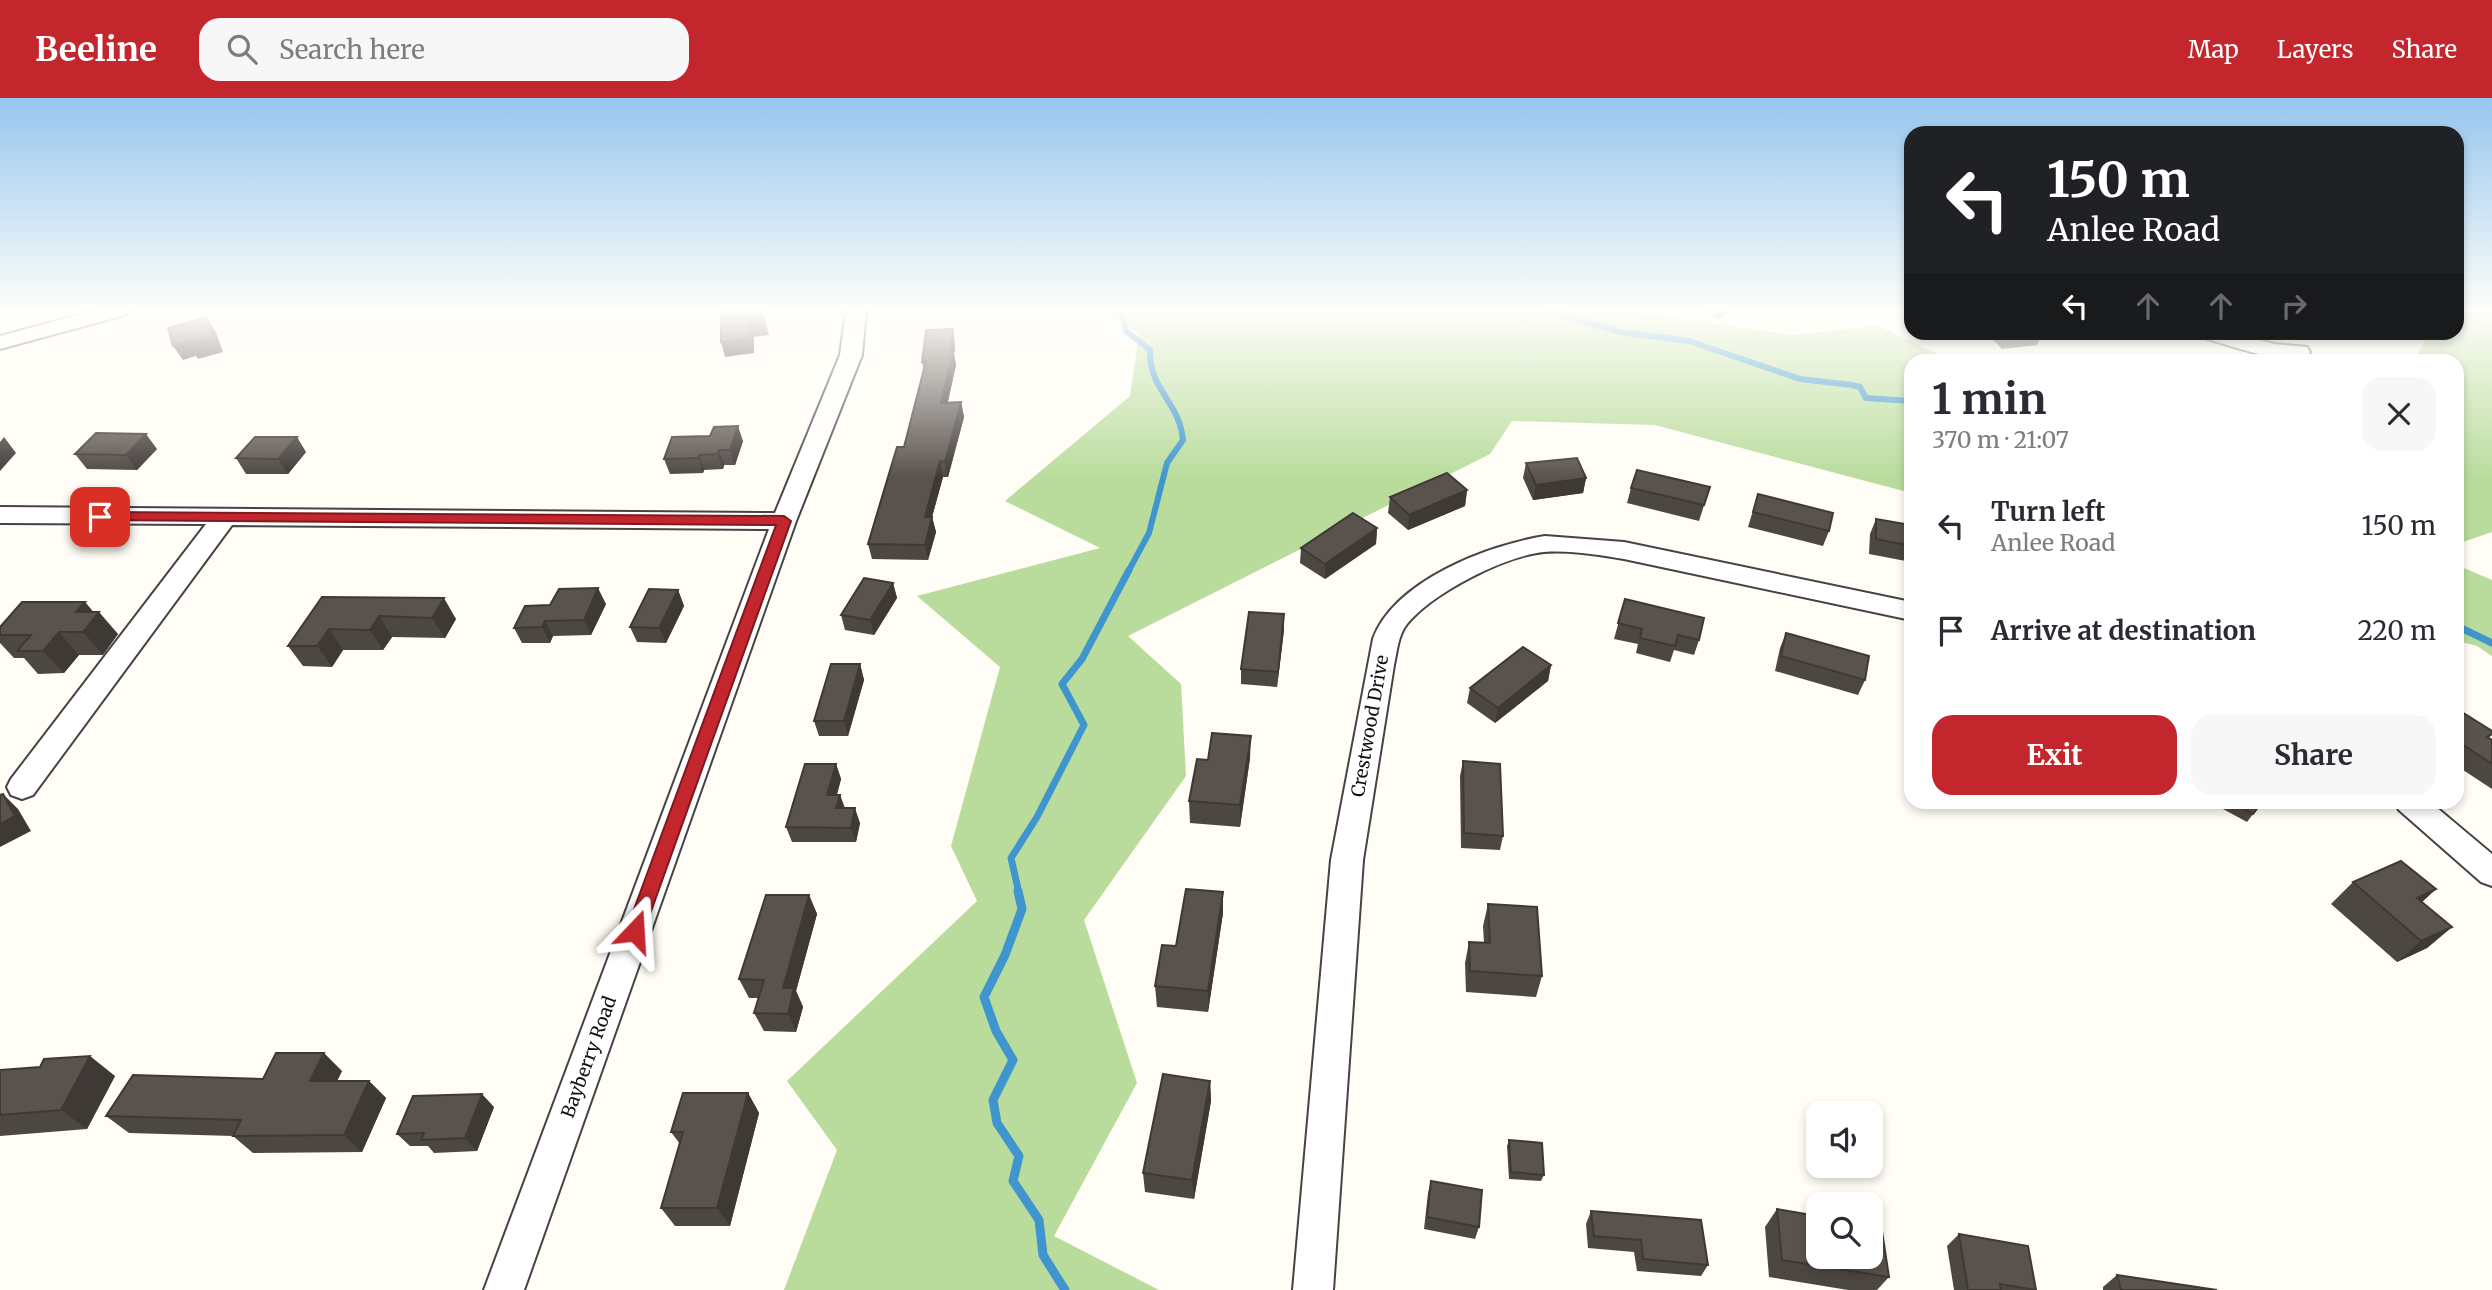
<!DOCTYPE html>
<meta charset="utf-8">
<style>
:root{--surface:#fff;--page:#f7f7f7;--text:#2b2b33;--muted:#7c7c81;--accent:#c4262e}
body{margin:0;font-family:Merriweather,serif;background:var(--page);color:var(--text);height:100vh;display:flex;flex-direction:column;font-size:26px;white-space:nowrap}
*{box-sizing:border-box;margin:0}
p{font-size:23px;color:var(--muted)}
.icon{flex:none;width:38px;height:38px;fill:none;stroke:currentColor;stroke-width:2;stroke-linecap:round;stroke-linejoin:round}
.map{position:relative;flex:1;overflow:hidden}
.details{position:absolute;left:1904px;top:256px;width:560px;height:455px;display:flex;flex-direction:column;background:var(--surface);border-radius:21px;box-shadow:0 4px 10px #0003}
.details>*{flex:none}
.top-card{position:absolute;left:1904px;top:28px;width:560px;height:214px;border-radius:21px;box-shadow:0 4px 10px #0003;background:#202124;color:#fff;overflow:hidden}
.fabs{position:absolute;left:1806px;top:1003px;display:grid;gap:14px}
.fabs a{display:grid;place-items:center;width:77px;height:77px;border-radius:14px;background:var(--surface);box-shadow:0 4px 10px #0003;font-size:35px}
.pin{position:absolute;display:grid;place-items:center;width:60px;height:60px;color:#fff;margin:-30px;border-radius:14px;box-shadow:0 4px 10px #0006}
.me{position:absolute;width:77px;margin:-38px;rotate:20deg;stroke-linejoin:round;filter:drop-shadow(0 0 5px #0008)}
.turn{display:flex;align-items:center;gap:24px;height:147px;padding:0 28px;font-size:32px}
.turn .icon{width:91px;height:91px;stroke-width:2.5}
.turn b{display:block;font-size:49px;line-height:60px}
.lanes{display:flex;align-items:center;height:66px;padding:0 28px;background:#0003;justify-content:center;gap:35px;direction:ltr}
.lanes .off{opacity:.35}
.round{display:grid;place-items:center;flex:none;width:74px;height:74px;border-radius:21px;background:var(--page)}
.overview{display:flex;align-items:center;justify-content:space-between;height:119px;padding:0 28px}
h1{font-size:42px;font-weight:700;line-height:52px}
.cta{display:flex;gap:14px;margin-top:auto;padding:14px 28px}
.cta a{flex:1;height:80px;border-radius:21px;background:var(--accent);color:#fff;font-size:28px;font-weight:700;line-height:80px;text-align:center}
.cta a+a{background:var(--page);color:var(--text)}
ul{padding:0;list-style:none}
li{display:flex;align-items:center;gap:21px;height:105px;padding:0 28px}
li div{flex:1}
li b{display:block;font-size:26px}
li em{font-style:normal}
header{display:flex;align-items:center;gap:42px;box-sizing:border-box;height:98px;padding:0 35px;background:var(--accent);color:#fff}
header strong{font-size:33px}
nav{display:flex;gap:38px;margin-inline-start:auto;font-size:24px}
.search{width:490px;height:63px;background:var(--page);display:flex;align-items:center;gap:18px;box-sizing:border-box;padding:0 24px;border-radius:21px;color:var(--muted);font-size:26px}
.map>svg:first-child{display:block}
</style>
<header>
<strong>Beeline</strong>
<div class="search"><svg class="icon" aria-label="search" viewBox="0 0 24 24"><circle cx="10" cy="10" r="6"/><path d="M15 15l6 6"/></svg>Search here</div>
<nav><a>Map</a><a>Layers</a><a>Share</a></nav>
</header>
<div class="map">
<svg width="2492" height="1192" viewBox="0 0 2492 1192">
<rect width="100%" height="100%" fill="#fffdf5"/>
<g fill="#b9dc9c">
<path d="M 1103,213 L 1630,213 L 1791,237 L 1878,228 L 1951,262 L 1911,262 L 1911,395 L 1655,327 L 1512,323 L 1490,356 L 1128,538 L 1181,586 L 1186,678 L 1084,822 L 1137,985 L 1054,1138 L 1159,1192 L 784,1192 L 837,1052 L 787,983 L 977,803 L 951,748 L 1000,569 L 917,498 L 1100,450 L 1005,403 L 1130,298 L 1139,236 Z"/>
<path d="M 2457,213 L 2492,213 L 2492,434 L 2460,445 L 2457,445 L 2457,262 L 2414,262 L 2430,235 L 2457,234 Z"/>
<path d="M 2457,467 L 2492,482 L 2492,558 L 2477,548 L 2457,543 Z"/>
</g>
<g fill="none" stroke-linecap="round" stroke-linejoin="round">
<g stroke="#3f96cf" stroke-width="6">
<path d="M 1121,213 L 1126,233 L 1150,252 C 1149,293 1179,302 1183,342 L 1167,365 L 1149,435 L 1128,474"/>
<path d="M 1548,213 L 1620,234 L 1689,243 L 1800,281 L 1852,287 L 1860,289 L 1866,300 L 1911,303"/>
</g>
<g stroke="#3f96cf" stroke-width="7">
<path d="M 2457,528 L 2492,545"/>
<path d="M 1019,795 L 1011,760 L 1037,719 L 1084,627 L 1062,586 L 1082,561 L 1129,472"/>
</g>
<path stroke="#3f96cf" stroke-width="9" d="M 1018,793 L 1022,811 L 1005,857 L 984,899 L 996,933 L 1013,962 L 993,1002 L 997,1025 L 1019,1058 L 1013,1083 L 1039,1122 L 1043,1157 L 1065,1192"/>
<defs>
<g id="minor">
<path d="M 93,213 L 128,213 L 125,217 L 0,251 L 0,238 Z"/>
<path d="M 846,213 L 866,213 L 862,257 L 796,423 L 524,1192 L 484,1192 L 769,431 L 232,427 L 33,697 L 22,701 L 11,697 L 7,689 L 11,681 L 206,426 L 0,425 L 0,409 L 775,415 L 840,257 Z"/>
<path d="M 2194,234 L 2231,234 L 2274,246 L 2307,249 L 2310,254 L 2307,259 C 2276,266 2227,246 2197,238 Z"/>
<path d="M 1545,438 L 1624,444 L 1911,504 L 1911,522 L 1624,461 C 1598,457 1570,452 1544,454 C 1504,458 1432,495 1407,526 C 1398,537 1397,554 1394,567 L 1363,762 L 1333,1192 L 1293,1192 L 1331,762 L 1373,541 C 1394,483 1488,447 1545,438 Z"/>
<path d="M 2395,704 L 2430,704 L 2492,756 L 2492,788 L 2481,784 L 2399,712 Z"/>
</g>
</defs>
<use href="#minor" stroke="#444" stroke-width="4"/>
<use href="#minor" fill="#fff" fill-rule="evenodd"/>
</g>
<g fill="#4d4742">
<path d="M 1702,213 L 1729,213 L 1718,221 Z"/>
<path d="M 1985,234 L 2043,234 L 2037,247 L 2002,251 Z"/>
<path d="M 955,246 L 954,256 L 956,267 L 948,304 L 961,304 L 964,319 L 948,379 L 943,379 L 932,419 L 936,434 L 928,462 L 872,461 L 868,446 L 904,349 L 924,272 L 922,264 Z"/>
<path d="M 743,343 L 735,367 L 724,367 L 723,371 L 704,372 L 703,375 L 670,376 L 664,361 Z"/>
<path d="M 157,351 L 137,372 L 87,371 L 75,356 Z"/>
<path d="M 306,354 L 288,376 L 246,376 L 236,360 Z"/>
<path d="M 1526,365 L 1586,380 L 1583,395 L 1533,402 L 1523,380 Z"/>
<path d="M 1710,389 L 1699,423 L 1627,405 L 1631,390 Z"/>
<path d="M 1467,392 L 1465,408 L 1408,432 L 1388,415 L 1390,399 Z"/>
<path d="M 1758,396 L 1829,433 L 1823,448 L 1748,429 Z"/>
<path d="M 1876,421 L 1911,427 L 1911,464 L 1869,456 L 1870,436 Z"/>
<path d="M 1377,430 L 1376,446 L 1325,481 L 1300,465 L 1301,450 Z"/>
<path d="M 893,485 L 897,500 L 874,537 L 845,532 L 841,517 Z"/>
<path d="M 678,492 L 684,508 L 666,545 L 637,544 L 630,529 Z"/>
<path d="M 322,499 L 456,521 L 445,540 L 392,539 L 383,552 L 343,552 L 332,569 L 303,568 L 288,548 Z"/>
<path d="M 1625,501 L 1699,542 L 1694,557 L 1674,552 L 1670,564 L 1636,555 L 1638,546 L 1614,541 Z"/>
<path d="M 85,504 L 93,514 L 118,536 L 103,557 L 79,557 L 64,575 L 38,576 L 24,560 L 14,560 L 0,545 L 0,529 Z"/>
<path d="M 606,506 L 591,537 L 553,538 L 550,545 L 522,545 L 514,530 L 550,507 Z"/>
<path d="M 1284,532 L 1277,589 L 1241,586 L 1241,571 Z"/>
<path d="M 1786,535 L 1865,582 L 1858,597 L 1775,573 L 1780,550 Z"/>
<path d="M 860,566 L 864,582 L 848,638 L 819,638 L 814,623 Z"/>
<path d="M 1551,567 L 1548,583 L 1495,625 L 1467,605 L 1470,590 Z"/>
<path d="M 2457,611 L 2492,633 L 2492,636 L 2489,640 L 2492,642 L 2492,691 L 2457,668 Z"/>
<path d="M 1250,660 L 1240,729 L 1190,725 L 1189,703 L 1208,662 Z"/>
<path d="M 1463,663 L 1503,738 L 1500,752 L 1461,750 L 1460,678 Z"/>
<path d="M 836,666 L 841,681 L 837,697 L 840,697 L 845,710 L 860,725 L 856,744 L 792,744 L 786,729 Z"/>
<path d="M 2229,704 L 2262,704 L 2247,724 L 2223,711 Z"/>
<path d="M 2353,784 L 2436,791 L 2422,804 L 2452,829 L 2427,850 L 2397,864 L 2331,806 Z"/>
<path d="M 809,797 L 817,816 L 796,893 L 803,909 L 796,934 L 764,933 L 754,915 L 759,900 L 749,900 L 739,881 Z"/>
<path d="M 1488,806 L 1542,878 L 1536,899 L 1466,894 L 1465,865 L 1469,844 L 1484,845 L 1483,828 Z"/>
<path d="M 1223,815 L 1208,914 L 1157,909 L 1155,888 L 1176,848 Z"/>
<path d="M 0,972 L 115,978 L 87,1031 L 0,1038 Z"/>
<path d="M 342,973 L 337,983 L 369,983 L 386,1000 L 362,1054 L 253,1055 L 233,1038 L 129,1035 L 106,1018 L 263,981 Z"/>
<path d="M 1210,983 L 1211,1003 L 1194,1101 L 1145,1094 L 1143,1075 Z"/>
<path d="M 748,995 L 759,1015 L 730,1128 L 675,1128 L 661,1110 L 680,1046 L 671,1034 Z"/>
<path d="M 494,1009 L 477,1053 L 434,1055 L 428,1048 L 410,1048 L 397,1036 Z"/>
<path d="M 1509,1042 L 1544,1077 L 1541,1083 L 1509,1081 L 1507,1048 Z"/>
<path d="M 1431,1083 L 1479,1129 L 1475,1141 L 1424,1131 L 1428,1095 Z"/>
<path d="M 1777,1111 L 1889,1179 L 1877,1192 L 1848,1192 L 1769,1179 L 1765,1129 Z"/>
<path d="M 1591,1113 L 1708,1167 L 1701,1178 L 1637,1173 L 1634,1154 L 1588,1150 L 1586,1126 Z"/>
<path d="M 1959,1136 L 2036,1192 L 1954,1192 L 1947,1148 Z"/>
<path d="M 2117,1177 L 2217,1192 L 2103,1192 L 2103,1189 Z"/>
</g>
<g fill="#3f3936">
<path d="M 1720,213 L 1729,213 L 1718,221 Z"/>
<path d="M 207,219 L 216,234 L 223,254 L 198,261 L 196,258 L 183,262 L 173,248 Z"/>
<path d="M 765,222 L 769,237 L 754,239 L 754,255 L 725,259 L 721,244 L 749,224 Z"/>
<path d="M 953,231 L 955,246 L 954,256 L 956,267 L 944,320 L 941,305 L 951,253 Z"/>
<path d="M 961,304 L 964,319 L 948,379 L 945,364 Z"/>
<path d="M 738,328 L 743,343 L 735,367 L 730,352 Z"/>
<path d="M 146,336 L 157,351 L 137,372 L 126,357 Z"/>
<path d="M 4,339 L 16,355 L 0,373 L 0,344 Z"/>
<path d="M 297,339 L 306,354 L 288,376 L 278,361 Z"/>
<path d="M 719,352 L 724,367 L 723,371 L 717,356 Z"/>
<path d="M 699,357 L 704,372 L 703,375 L 698,360 Z"/>
<path d="M 940,363 L 943,379 L 932,419 L 936,434 L 928,462 L 925,447 L 925,419 Z"/>
<path d="M 1586,380 L 1583,395 L 1533,402 L 1536,387 Z"/>
<path d="M 1467,392 L 1465,408 L 1408,432 L 1409,417 Z"/>
<path d="M 1377,430 L 1376,446 L 1325,481 L 1325,466 Z"/>
<path d="M 893,485 L 897,500 L 874,537 L 870,522 Z"/>
<path d="M 598,490 L 606,506 L 591,537 L 584,522 Z"/>
<path d="M 678,492 L 684,508 L 666,545 L 659,530 Z"/>
<path d="M 444,500 L 456,521 L 445,540 L 432,520 Z"/>
<path d="M 85,504 L 96,517 L 99,514 L 118,536 L 103,557 L 83,534 L 76,514 Z"/>
<path d="M 1284,516 L 1284,532 L 1277,589 L 1278,574 Z"/>
<path d="M 379,518 L 392,539 L 383,552 L 370,532 Z"/>
<path d="M 545,523 L 553,538 L 550,545 L 542,529 Z"/>
<path d="M 329,531 L 343,552 L 332,569 L 317,548 Z"/>
<path d="M 59,534 L 79,557 L 64,575 L 43,553 Z"/>
<path d="M 860,566 L 864,582 L 848,638 L 844,623 Z"/>
<path d="M 1551,567 L 1548,583 L 1495,625 L 1498,610 Z"/>
<path d="M 1251,638 L 1250,660 L 1240,729 L 1240,707 Z"/>
<path d="M 836,666 L 841,681 L 832,712 L 827,697 Z"/>
<path d="M 3,696 L 18,711 L 31,733 L 0,749 L 0,726 Z"/>
<path d="M 840,697 L 845,712 L 836,710 Z"/>
<path d="M 855,710 L 860,725 L 856,744 L 851,730 Z"/>
<path d="M 2436,791 L 2412,813 L 2394,821 L 2417,800 Z"/>
<path d="M 1223,794 L 1223,815 L 1208,914 L 1208,893 Z"/>
<path d="M 809,797 L 817,816 L 796,893 L 803,909 L 796,934 L 788,916 L 783,890 Z"/>
<path d="M 2452,829 L 2427,850 L 2397,864 L 2421,843 Z"/>
<path d="M 324,955 L 342,973 L 328,1001 L 310,983 Z"/>
<path d="M 90,958 L 115,978 L 87,1031 L 61,1012 Z"/>
<path d="M 369,983 L 386,1000 L 362,1054 L 344,1037 Z"/>
<path d="M 1210,983 L 1211,1003 L 1194,1101 L 1192,1082 Z"/>
<path d="M 748,995 L 759,1015 L 730,1128 L 717,1110 Z"/>
<path d="M 482,996 L 494,1009 L 477,1053 L 465,1040 Z"/>
</g>
<g fill="#5a524d" stroke="#3f3936" stroke-width="2">
<path d="M 721,213 L 760,213 L 765,222 L 749,224 L 750,240 L 721,244 Z"/>
<path d="M 207,219 L 213,239 L 188,246 L 187,243 L 173,248 L 168,230 Z"/>
<path d="M 953,231 L 951,253 L 954,252 L 941,305 L 961,304 L 945,364 L 940,363 L 925,419 L 932,419 L 925,447 L 868,446 L 897,349 L 904,349 L 926,263 L 922,264 L 926,232 Z"/>
<path d="M 2007,234 L 2026,234 L 2009,236 Z"/>
<path d="M 738,328 L 730,352 L 719,352 L 717,356 L 699,357 L 698,360 L 664,361 L 672,339 L 710,338 L 714,329 Z"/>
<path d="M 96,335 L 146,336 L 126,357 L 75,356 Z"/>
<path d="M 255,339 L 297,339 L 278,361 L 236,360 Z"/>
<path d="M 1577,360 L 1586,380 L 1536,387 L 1526,365 Z"/>
<path d="M 1637,372 L 1710,389 L 1704,407 L 1631,390 Z"/>
<path d="M 1447,375 L 1467,392 L 1409,417 L 1390,399 Z"/>
<path d="M 1758,396 L 1833,415 L 1829,433 L 1753,414 Z"/>
<path d="M 1353,415 L 1377,430 L 1325,466 L 1301,450 Z"/>
<path d="M 1876,421 L 1911,427 L 1911,448 L 1876,441 Z"/>
<path d="M 864,480 L 893,485 L 870,522 L 841,517 Z"/>
<path d="M 598,490 L 584,522 L 545,523 L 542,529 L 514,530 L 525,508 L 550,507 L 559,491 Z"/>
<path d="M 649,491 L 678,492 L 659,530 L 630,529 Z"/>
<path d="M 322,499 L 444,500 L 432,520 L 379,518 L 370,532 L 329,531 L 317,548 L 288,548 Z"/>
<path d="M 1625,501 L 1704,520 L 1699,542 L 1678,537 L 1675,548 L 1640,540 L 1642,531 L 1618,525 Z"/>
<path d="M 22,504 L 85,504 L 76,514 L 99,514 L 83,534 L 59,534 L 43,553 L 17,553 L 31,537 L 0,537 L 0,529 Z"/>
<path d="M 1249,514 L 1284,516 L 1278,574 L 1241,571 Z"/>
<path d="M 1786,535 L 1869,558 L 1865,582 L 1781,558 Z"/>
<path d="M 1523,549 L 1551,567 L 1498,610 L 1470,590 Z"/>
<path d="M 831,566 L 860,566 L 844,623 L 814,623 Z"/>
<path d="M 2457,611 L 2492,633 L 2492,636 L 2487,639 L 2492,642 L 2492,666 L 2457,643 Z"/>
<path d="M 1212,635 L 1251,638 L 1240,707 L 1189,703 L 1197,661 L 1208,662 Z"/>
<path d="M 1463,663 L 1500,666 L 1503,738 L 1464,735 Z"/>
<path d="M 805,666 L 836,666 L 827,697 L 840,697 L 836,710 L 855,710 L 851,730 L 786,729 Z"/>
<path d="M 3,696 L 15,718 L 0,726 L 0,697 Z"/>
<path d="M 2230,704 L 2262,704 L 2253,716 Z"/>
<path d="M 2401,763 L 2436,791 L 2417,800 L 2452,829 L 2421,843 L 2353,784 Z"/>
<path d="M 1186,791 L 1223,794 L 1208,893 L 1155,888 L 1162,847 L 1176,848 Z"/>
<path d="M 766,797 L 809,797 L 783,890 L 794,890 L 788,916 L 754,915 L 764,882 L 739,881 Z"/>
<path d="M 1488,806 L 1537,809 L 1542,878 L 1470,873 L 1469,844 L 1490,845 Z"/>
<path d="M 276,955 L 324,955 L 310,983 L 369,983 L 344,1037 L 233,1038 L 241,1022 L 106,1018 L 133,977 L 263,981 Z"/>
<path d="M 90,958 L 61,1012 L 0,1017 L 0,972 L 40,969 L 44,961 Z"/>
<path d="M 1163,976 L 1210,983 L 1192,1082 L 1143,1075 Z"/>
<path d="M 683,995 L 748,995 L 717,1110 L 661,1110 L 683,1034 L 671,1034 Z"/>
<path d="M 482,996 L 465,1040 L 421,1042 L 424,1035 L 397,1036 L 413,998 Z"/>
<path d="M 1509,1042 L 1542,1045 L 1544,1077 L 1511,1074 Z"/>
<path d="M 1431,1083 L 1482,1092 L 1479,1129 L 1427,1119 Z"/>
<path d="M 1777,1111 L 1818,1118 L 1818,1158 L 1871,1158 L 1871,1126 L 1881,1127 L 1889,1179 L 1782,1162 Z"/>
<path d="M 1591,1113 L 1701,1122 L 1708,1167 L 1643,1161 L 1641,1142 L 1594,1138 Z"/>
<path d="M 1959,1136 L 2028,1148 L 2036,1192 L 2000,1186 L 2001,1192 L 1968,1192 Z"/>
<path d="M 2117,1177 L 2217,1192 L 2121,1192 Z"/>
</g>
<linearGradient id="sky" x2="0" y2="1"><stop stop-color="#95c6ee"/><stop offset="0.56" stop-color="#fffefa"/><stop offset="1" stop-color="#fffefa" stop-opacity="0"/></linearGradient>
<rect width="2492" height="380" fill="url(#sky)"/>
<path fill="#c4262e" stroke="#7f191e" stroke-width="2" d="M 100,414 L 784,418 L 791,423 L 644,833 L 642,839 L 635,841 L 629,839 L 626,833 L 776,427 L 95,422 L 93,419 Z"/>
<g text-anchor="middle" stroke-width="7" stroke-linejoin="round" paint-order="stroke">
<g font-size="18" fill="#111" stroke="#fff">
<text transform="translate(1370 628) rotate(-80)" y="6">Crestwood Drive</text>
<text transform="translate(589 959) rotate(-70)" y="6">Bayberry Road</text>
</g>
</g>
</svg>
<div class="fabs">
<a><svg class="icon" aria-label="sound" viewBox="0 0 24 24"><path d="M4 9h4l5-4v14l-5-4H4zM17 9q2 3 0 6"/></svg></a>
<a><svg class="icon" aria-label="search" viewBox="0 0 24 24"><circle cx="10" cy="10" r="6"/><path d="M15 15l6 6"/></svg></a>
</div>
<div class="pin" style="left:100px;top:419px;background:#d93025"><svg class="icon" aria-label="arrive" viewBox="0 0 24 24"><path d="M6 21V4h12l-3 4 3 4H6"/></svg></div>
<svg class="me" style="left:635px;top:833px" viewBox="-20 -20 40 40"><path d="M0-17L14 15 0 8-14 15z" fill="#c4262e" stroke="#fff" stroke-width="4"/></svg>
<div class="top-card">
<div class="turn"><svg class="icon" aria-label="left" viewBox="0 0 24 24"><path d="M17 20v-9H6M10 6l-5 5 5 5"/></svg><div><b>150 m</b>Anlee Road</div></div>
<div class="lanes"><svg class="icon" aria-label="left" viewBox="0 0 24 24"><path d="M17 20v-9H6M10 6l-5 5 5 5"/></svg><svg class="icon off" aria-label="ahead" viewBox="0 0 24 24"><path d="M12 20V5M6 11l6-6 6 6"/></svg><svg class="icon off" aria-label="ahead" viewBox="0 0 24 24"><path d="M12 20V5M6 11l6-6 6 6"/></svg><svg class="icon off" aria-label="right" viewBox="0 0 24 24"><path d="M7 20v-9h11M14 6l5 5-5 5"/></svg></div>
</div>
<section class="details">
<div class="overview"><div><h1>1 min</h1><p>370 m · 21:07</p></div><a class="round"><svg class="icon" aria-label="close" viewBox="0 0 24 24"><path d="M6 6l12 12M18 6L6 18"/></svg></a></div>
<ul>
<li><svg class="icon" aria-label="left" viewBox="0 0 24 24"><path d="M17 20v-9H6M10 6l-5 5 5 5"/></svg><div><b>Turn left</b><p>Anlee Road</p></div><em>150 m</em></li>
<li><svg class="icon" aria-label="arrive" viewBox="0 0 24 24"><path d="M6 21V4h12l-3 4 3 4H6"/></svg><div><b>Arrive at destination</b></div><em>220 m</em></li>
</ul>
<div class="cta"><a>Exit</a><a>Share</a></div>
</section>
</div>
